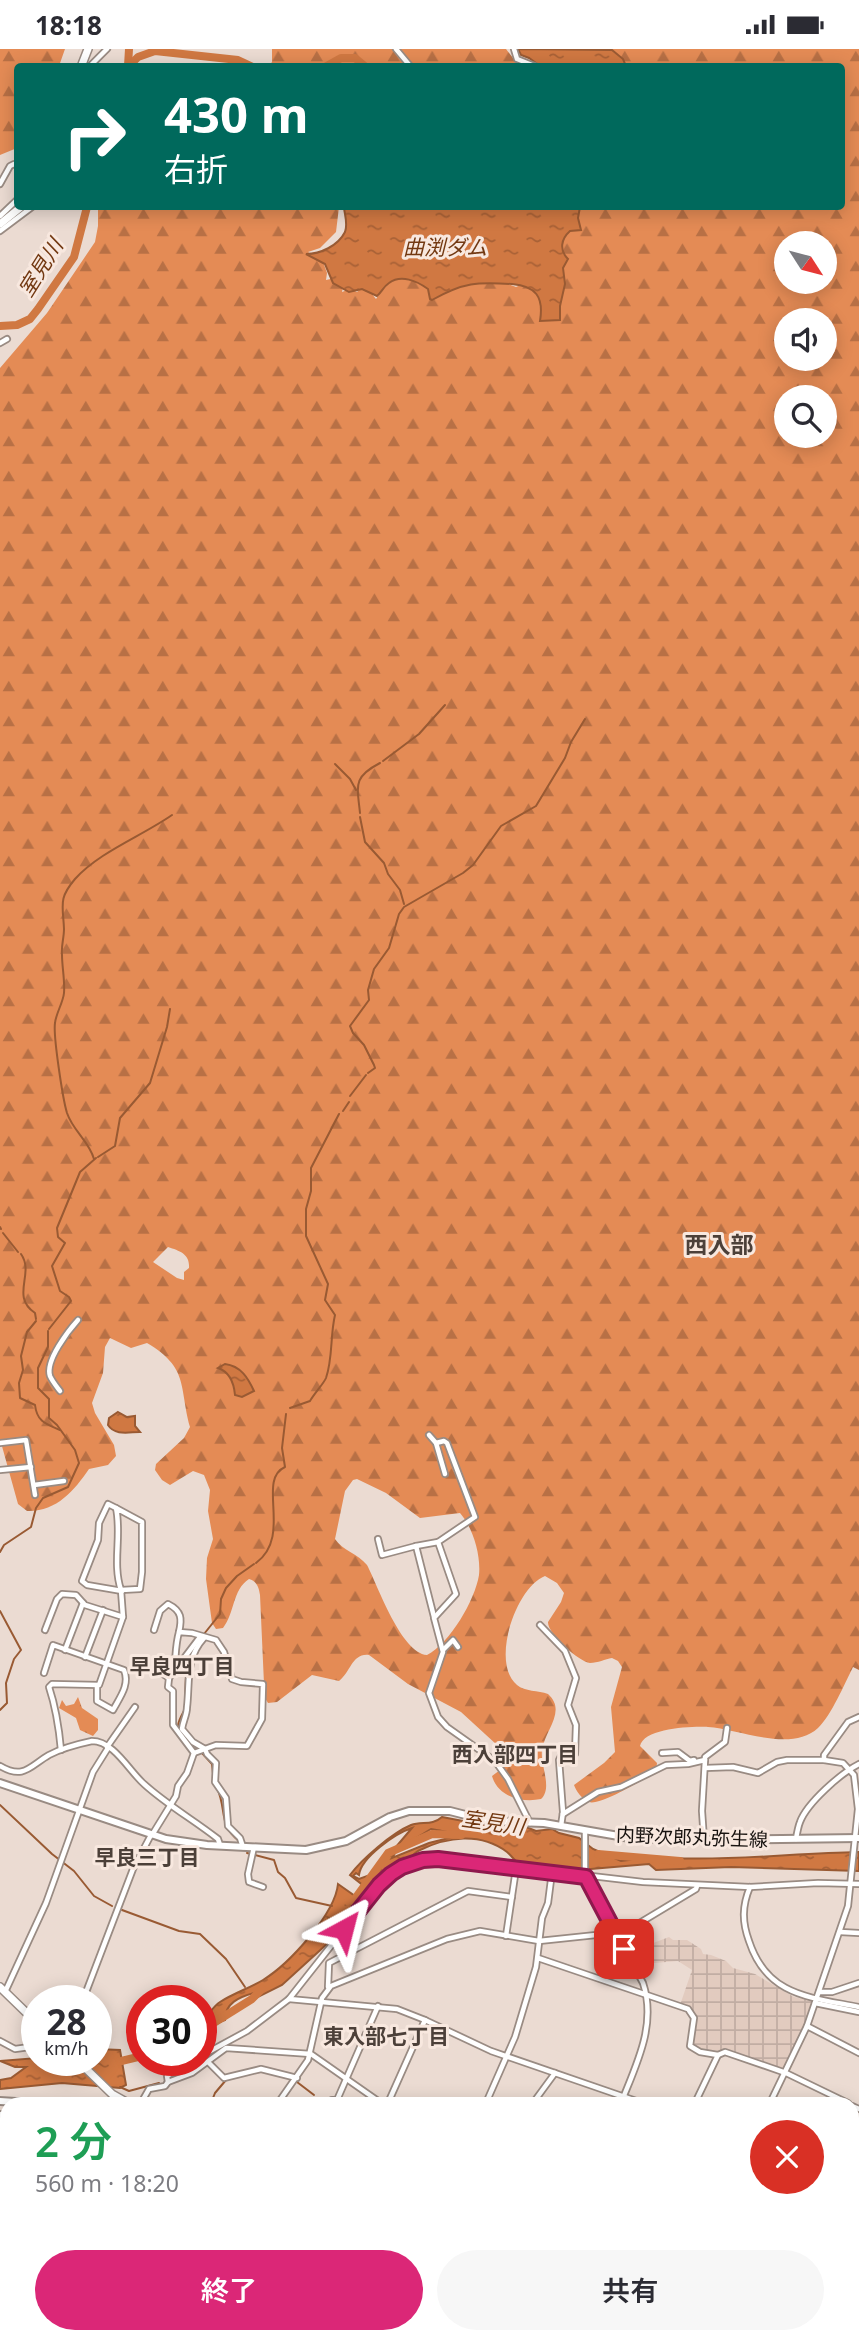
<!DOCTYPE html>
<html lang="ja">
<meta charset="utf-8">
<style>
:root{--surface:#fff;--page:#f7f7f7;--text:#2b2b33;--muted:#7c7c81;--accent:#db2777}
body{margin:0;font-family:"Noto Sans","Noto Sans JP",sans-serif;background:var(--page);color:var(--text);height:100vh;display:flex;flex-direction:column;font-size:26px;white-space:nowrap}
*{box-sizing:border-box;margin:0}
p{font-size:23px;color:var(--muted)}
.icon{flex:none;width:38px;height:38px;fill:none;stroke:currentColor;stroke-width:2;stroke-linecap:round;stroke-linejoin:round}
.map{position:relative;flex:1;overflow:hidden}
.sheet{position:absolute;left:0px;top:2048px;width:859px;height:247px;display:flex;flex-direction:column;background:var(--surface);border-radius:21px 21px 0 0;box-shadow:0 4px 18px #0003}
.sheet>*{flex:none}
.top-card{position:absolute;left:14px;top:14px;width:831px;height:147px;border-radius:7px;box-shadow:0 4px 18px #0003;background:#00695c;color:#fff;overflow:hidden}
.needle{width:46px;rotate:126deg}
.fabs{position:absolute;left:774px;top:182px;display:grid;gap:14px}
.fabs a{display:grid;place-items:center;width:63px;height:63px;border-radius:50%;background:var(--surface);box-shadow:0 4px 18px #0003;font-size:35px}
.speed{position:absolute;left:21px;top:1936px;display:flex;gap:14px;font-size:35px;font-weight:700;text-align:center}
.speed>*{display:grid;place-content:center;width:91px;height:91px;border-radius:50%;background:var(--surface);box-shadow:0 4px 18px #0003;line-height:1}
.speed small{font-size:18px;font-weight:400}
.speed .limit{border:10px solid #d22;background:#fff;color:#111}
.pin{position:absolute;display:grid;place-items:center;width:60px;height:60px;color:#fff;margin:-30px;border-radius:14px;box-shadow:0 4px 10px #0006}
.me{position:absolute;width:77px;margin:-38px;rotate:38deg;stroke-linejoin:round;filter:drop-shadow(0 0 5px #0008)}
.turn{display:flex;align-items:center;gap:24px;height:147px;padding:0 35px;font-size:32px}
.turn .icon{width:91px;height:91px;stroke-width:2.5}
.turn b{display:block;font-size:49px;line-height:60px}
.round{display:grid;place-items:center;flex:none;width:74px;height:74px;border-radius:37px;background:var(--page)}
.summary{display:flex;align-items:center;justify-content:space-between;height:119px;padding:0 35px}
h1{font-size:42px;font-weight:600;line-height:52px;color:#1e9e55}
.button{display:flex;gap:14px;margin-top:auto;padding:14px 35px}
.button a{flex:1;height:80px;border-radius:42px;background:var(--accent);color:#fff;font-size:28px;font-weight:600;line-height:80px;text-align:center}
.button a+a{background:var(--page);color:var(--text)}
.status{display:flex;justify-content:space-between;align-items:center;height:49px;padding:0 35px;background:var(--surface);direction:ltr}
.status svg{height:19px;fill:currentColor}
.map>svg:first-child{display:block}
</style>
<div class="status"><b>18:18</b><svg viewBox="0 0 49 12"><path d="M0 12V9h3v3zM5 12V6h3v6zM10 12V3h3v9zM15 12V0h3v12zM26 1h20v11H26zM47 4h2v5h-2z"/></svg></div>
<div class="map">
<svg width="859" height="2293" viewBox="0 0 859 2293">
<defs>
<pattern id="industrial-grid" width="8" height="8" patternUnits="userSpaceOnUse" patternTransform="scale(1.75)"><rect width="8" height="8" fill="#e2cbbf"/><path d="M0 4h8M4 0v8" fill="none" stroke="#c1ada3"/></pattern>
<pattern id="forest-firs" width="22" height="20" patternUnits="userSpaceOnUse" patternTransform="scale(1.75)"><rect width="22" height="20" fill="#e48b55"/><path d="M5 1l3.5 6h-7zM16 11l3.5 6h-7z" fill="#b87045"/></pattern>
<pattern id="water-ripples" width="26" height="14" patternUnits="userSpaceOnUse" patternTransform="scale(1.75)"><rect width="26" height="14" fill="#d07842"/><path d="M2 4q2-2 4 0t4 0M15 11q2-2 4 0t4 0" fill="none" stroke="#a86136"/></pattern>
</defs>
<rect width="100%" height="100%" fill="#ebdbd2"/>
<path fill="url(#industrial-grid)" d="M 669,1888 L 673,1891 L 687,1891 L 701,1900 L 703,1905 L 711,1906 L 726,1912 L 733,1919 L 755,1925 L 794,1948 L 814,1952 L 784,2022 L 727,2000 L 713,2004 L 692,1996 L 695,1967 L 680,1956 L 692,1921 L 678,1912 L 643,1915 L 642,1910 L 648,1896 Z"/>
<g fill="url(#forest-firs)" fill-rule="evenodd">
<path d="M 0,0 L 65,0 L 59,17 L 18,18 L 17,99 L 0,106 Z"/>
<path d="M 272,0 L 506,0 L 519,17 L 369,17 L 359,8 L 360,17 L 268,18 L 272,13 Z"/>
<path d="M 599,0 L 859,0 L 859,1621 L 853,1618 C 845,1634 831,1667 818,1679 C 791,1704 739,1680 708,1678 C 692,1677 644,1679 640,1697 L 657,1714 L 656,1722 C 645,1730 600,1757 589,1753 C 582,1750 576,1742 574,1736 L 604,1714 L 615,1703 L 611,1658 L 622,1618 L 618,1612 L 612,1609 C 605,1610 598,1614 590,1614 C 579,1613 547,1584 548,1573 L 561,1553 L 564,1544 L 557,1534 L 545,1527 C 516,1538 490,1614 517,1636 C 525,1643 538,1641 548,1645 C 567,1662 545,1681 542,1701 C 540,1716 553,1739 541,1750 C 522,1754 498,1748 492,1727 L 504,1718 L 507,1711 L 497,1696 L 461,1663 L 408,1635 L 369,1606 C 352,1604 351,1623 339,1632 L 312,1626 L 277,1653 L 268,1654 L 265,1649 L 264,1635 L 260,1546 C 259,1539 257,1532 249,1530 C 232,1541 235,1564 223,1579 L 216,1580 L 212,1574 L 206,1530 L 207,1509 L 213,1490 L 208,1462 L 210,1441 L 204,1426 L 193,1422 L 170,1436 L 162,1431 L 155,1421 L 156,1415 L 184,1389 L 190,1378 C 179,1337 189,1319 147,1294 L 131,1299 L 110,1289 L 105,1298 L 103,1324 L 92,1354 L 95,1364 L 114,1396 L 116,1407 L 108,1416 L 89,1420 C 74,1442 56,1463 27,1462 L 18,1455 L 0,1390 L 0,319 L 47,264 L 95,193 L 98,177 L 98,158 L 339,158 L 336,183 L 320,199 L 308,203 L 323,213 L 327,224 L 326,231 L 335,229 L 343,238 L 342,243 L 350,240 L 357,243 L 362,238 L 368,240 L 376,250 L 386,235 L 402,228 L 466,234 L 498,231 L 516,238 C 538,231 566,178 577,158 L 842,158 L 842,18 L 619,17 ZM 786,194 L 824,194 L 824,233 L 786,233 ZM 786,271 L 824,271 L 824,310 L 786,310 ZM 786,348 L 824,348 L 824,387 L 786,387 ZM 168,1198 C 180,1202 190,1205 189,1219 L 184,1223 L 184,1231 L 177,1229 L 153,1213 ZM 357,1430 L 386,1444 L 420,1469 L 460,1464 C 473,1479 481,1506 479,1526 C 475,1551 450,1594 427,1606 C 401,1604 378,1537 367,1516 C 358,1505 342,1501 335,1490 L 345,1442 L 353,1431 Z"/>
<path d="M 78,1648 L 82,1659 L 98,1670 L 98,1681 L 93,1687 L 80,1681 L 76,1669 L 59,1659 L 62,1651 L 66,1657 L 74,1655 Z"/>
<path d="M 0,2091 L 7,2092 L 7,2287 L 232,2287 L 235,2293 L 0,2293 Z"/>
<path d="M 296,2287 L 484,2287 L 490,2293 L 286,2293 Z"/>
</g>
<g fill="url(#water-ripples)" stroke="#995a33" stroke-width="2" fill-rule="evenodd">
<path d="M 518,0 L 612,1 L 623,10 L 626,17 L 540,17 L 529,9 L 521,6 Z"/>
<path d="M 346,158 L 580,158 L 578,169 L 581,181 L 570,182 C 561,190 559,201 568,210 L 563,219 L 565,235 L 560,257 L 560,271 L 540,272 C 544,248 536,237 512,235 C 477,233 464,233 432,251 L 430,250 L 428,240 C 417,232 401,225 389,234 C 383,238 382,243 377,247 L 362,240 L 349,243 L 333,234 L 325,215 L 306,205 C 320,205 338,197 345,183 C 348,175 345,167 344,159 Z"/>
<path d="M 225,1315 C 241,1317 248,1329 254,1342 L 242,1348 L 235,1346 C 234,1335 230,1323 218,1319 Z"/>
<path d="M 118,1363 L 127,1368 L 135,1367 L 135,1377 L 140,1383 C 129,1383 115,1387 108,1376 L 109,1369 Z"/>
<path d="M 442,1768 L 505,1780 L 526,1778 L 536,1782 L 552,1780 L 559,1784 L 579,1789 L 593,1800 L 621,1812 L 645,1809 L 669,1812 L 673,1809 C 735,1812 796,1804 859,1803 L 859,1822 L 731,1818 L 656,1821 L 649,1815 L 579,1821 L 518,1814 C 514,1811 511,1806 507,1803 C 480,1783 447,1788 420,1801 C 415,1803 412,1808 407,1811 C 392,1821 380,1826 369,1841 L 350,1826 C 362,1810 392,1784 411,1776 C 422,1772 432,1777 442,1768 ZM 412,1779 L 373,1825 L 359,1830 L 353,1827 L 356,1824 L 359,1826 C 361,1808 396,1784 412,1779 ZM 431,1780 L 453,1784 L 453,1788 L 429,1794 L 392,1809 L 397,1801 Z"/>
<path d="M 338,1835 L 362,1852 L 328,1894 L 282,1936 L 254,1950 L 254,1944 C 239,1948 225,1954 225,1971 C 216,1975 206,1979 201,1988 L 201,1972 C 209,1967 212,1958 220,1953 C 234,1944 250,1939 263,1931 C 289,1915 335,1865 338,1835 Z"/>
<path d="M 96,2000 L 120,2001 L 126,2036 L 120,2039 L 62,2034 L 0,2040 L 0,2031 L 11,2029 L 26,2018 L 15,2018 L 0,2012 L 37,2009 L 37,2011 L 96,2011 Z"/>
</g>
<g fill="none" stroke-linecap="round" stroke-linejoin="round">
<g stroke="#995a33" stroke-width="2">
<path d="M 383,712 L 419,685 L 445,656"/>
<path d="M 335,715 L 350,730 L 356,741"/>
<path d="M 360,764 C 357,736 353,728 380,714"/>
<path d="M 360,768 L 365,793 L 384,814 L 388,825 L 400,841 L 404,855"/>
<path d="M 368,1024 L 375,1019 L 374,1016 L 364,996 L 353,984 L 350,977 L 369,951 L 368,941 L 374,920 L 389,899 L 399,865 L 404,858 L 463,824 L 473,816 L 501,777 L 536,757 L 565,709 L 571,693 L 585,670"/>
<path d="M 350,1047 L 366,1026"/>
<path d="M 343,1062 L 349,1053"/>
<path d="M 98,1108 L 115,1097 L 120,1069 L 150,1034 L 167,978 L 170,960"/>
<path d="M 94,1110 C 89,1092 73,1082 67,1064 C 63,1051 53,987 55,974 C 56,964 63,954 64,944 C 65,931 62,918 62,906 C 61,897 64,889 64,880 C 63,856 58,850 75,830 C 99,803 142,787 172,766"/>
<path d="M 0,1178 L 1,1180"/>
<path d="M 3,1184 L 18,1203"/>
<path d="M 21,1205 C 35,1225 10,1247 35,1264 L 36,1270"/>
<path d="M 36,1272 L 27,1283 L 21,1307 L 23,1321 L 19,1334 L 20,1349 L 35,1356 C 37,1373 46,1375 60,1381"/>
<path d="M 49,1280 L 71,1252 L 69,1248 L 60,1242 L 52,1217 L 65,1194 L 58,1188 L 57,1179 L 80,1123 L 96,1109"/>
<path d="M 290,1359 L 310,1352 C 314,1345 324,1334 326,1329 C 333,1309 330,1287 335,1266 L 325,1251 L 328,1235 L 306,1187 L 306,1160 L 311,1142 L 311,1119 L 339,1065"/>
<path d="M 0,1503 L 4,1496 L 31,1478 L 36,1459 L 43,1449 L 68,1438 L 79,1414 L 75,1401 L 57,1376 L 49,1369 L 49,1350 L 38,1339 L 38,1319 L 48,1298 L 48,1282"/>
<path d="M 256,1514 C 293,1487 256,1431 285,1418 L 282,1399 L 286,1365"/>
<path d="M 0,1562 L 21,1601 L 14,1610 L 6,1634 L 7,1654 L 0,1661"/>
<path d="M 204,1585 L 220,1565 L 221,1550 L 226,1539 L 237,1527 L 254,1515"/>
<path d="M 185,1651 L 186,1626 L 193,1601"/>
<path d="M 185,1660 C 183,1664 178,1672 178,1677 C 179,1686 192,1695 199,1699"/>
<path d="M 202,1704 L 212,1715 L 214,1734"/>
<path d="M 217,1739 C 227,1760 218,1776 239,1792"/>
<path d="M 0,1756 L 52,1805 L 74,1822 L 94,1847 L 112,1857"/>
<path d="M 247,1804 L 274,1811 L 278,1823 L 285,1829 L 296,1849 L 332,1857"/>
<path d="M 122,1861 L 179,1882 L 200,1885 L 226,1910 L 245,1938"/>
<path d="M 297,2033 L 314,2046"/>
<path d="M 120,2038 L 129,2042 L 159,2034"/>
<path d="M 208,2054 L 211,2054 L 215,2044 L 226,2031"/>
<path d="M 852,2273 L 859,2274"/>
</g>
<g stroke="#d07842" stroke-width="8">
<path d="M 128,17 L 129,0"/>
<path d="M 128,18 L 138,8 L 155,2 L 238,11 L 253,18"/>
<path d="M 325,18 L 341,9 L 355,9 L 366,18"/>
<path d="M 0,277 L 17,276 L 30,270 L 38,260 L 74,208 L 87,158"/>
<path d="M 598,1805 L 680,1812"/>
<path d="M 348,1852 L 354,1851 L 388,1804 L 432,1785 L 461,1786"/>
<path d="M 201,1982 L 252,1950 L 262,1940"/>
<path d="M 113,2014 L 138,2008 L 142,2002"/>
</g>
<defs>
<g id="minor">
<path d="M 396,0 L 411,18"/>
<path d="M 514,0 L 517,10 L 537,18"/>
<path d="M 89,18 L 107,0"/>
<path d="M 0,135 L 10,117 L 14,115 L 18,118"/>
<path d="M 0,167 L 18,150"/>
<path d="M 0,182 L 32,158"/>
<path d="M 0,294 L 7,290"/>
<path d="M 60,1342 C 57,1338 52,1332 50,1327 C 45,1312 68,1282 78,1271"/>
<path d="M 429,1386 L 436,1394 L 445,1425"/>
<path d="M 0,1394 L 26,1391 L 35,1446"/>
<path d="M 436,1394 L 444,1392 L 447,1394 L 475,1468 L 438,1493 L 456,1545 L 434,1569 L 443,1603 L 429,1644 L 438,1668 L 447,1678 L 495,1712 L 508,1730 L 530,1774"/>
<path d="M 0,1421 L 31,1418"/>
<path d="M 34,1436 L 64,1432"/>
<path d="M 116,1459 L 142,1473 L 142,1523 L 140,1540 L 121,1541 C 112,1514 122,1486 116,1459 Z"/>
<path d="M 116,1459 L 108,1455 L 99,1474 L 98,1491 L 82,1532 L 87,1536 L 122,1542"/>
<path d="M 378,1490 L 382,1506 L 416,1497 L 434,1568"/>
<path d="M 416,1497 L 438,1493"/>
<path d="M 540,1576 L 565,1602 L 576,1629 L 568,1656 L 576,1676 L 575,1705 L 573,1707 L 561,1707 L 559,1711 L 563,1763 L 561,1777"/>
<path d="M 45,1581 L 57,1550 L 62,1545 L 76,1546 L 85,1556 L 123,1568"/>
<path d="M 154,1581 L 160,1562 L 168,1555 C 182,1562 182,1570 179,1583"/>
<path d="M 204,1589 C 185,1610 190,1633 187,1658 C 187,1666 183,1672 182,1680 L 193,1693 L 205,1700 L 207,1705 L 216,1714 L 215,1733 L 226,1749 L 228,1777 L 240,1789 L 243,1798"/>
<path d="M 65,1601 L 83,1554"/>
<path d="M 443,1601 L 453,1591 L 458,1598"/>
<path d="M 85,1608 L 103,1561"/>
<path d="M 155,1620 L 169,1629"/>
<path d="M 174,1623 C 176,1609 175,1597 179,1583 L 192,1584 L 216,1591 L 224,1603 L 232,1630 L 241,1633 L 263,1635 L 262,1670 L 247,1697 L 216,1696 L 194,1704"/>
<path d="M 44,1624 L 53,1596 L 124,1621 C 130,1636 120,1648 113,1661 L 97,1652 L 97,1637"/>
<path d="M 107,1698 L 135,1658"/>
<path d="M 61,1701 C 59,1679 56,1659 49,1638 L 52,1635 L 99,1636 L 123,1568 L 121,1541"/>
<path d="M 662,1704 L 678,1703 L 690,1712 L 694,1711"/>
<path d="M 705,1711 L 705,1708 L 725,1693 L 727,1679"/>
<path d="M 824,1711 L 824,1706 L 848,1673 L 859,1668"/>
<path d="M 0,1717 C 24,1731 30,1717 49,1706 C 62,1699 78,1695 92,1692 C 114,1692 129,1722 144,1735 C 167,1756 194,1771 218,1790 L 220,1796"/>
<path d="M 705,1719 L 733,1718 L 758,1724 L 777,1713 L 787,1711 L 824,1711 L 843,1714 L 854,1726 L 858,1760 L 848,1857 L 807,1977 L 770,2054"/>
<path d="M 563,1765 L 598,1743 L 621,1738 L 666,1716 L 688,1715 L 705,1711 L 702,1762 L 704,1791"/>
<path d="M 585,1783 L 585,1825 L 643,1934 C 657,1976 636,2016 621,2054"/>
<path d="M 152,1786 L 176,1747 L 178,1737 L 187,1724 L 194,1704 L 173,1676 L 173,1642 L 168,1638 L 169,1629 L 200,1588"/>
<path d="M 796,1790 C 797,1784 798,1778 800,1773 C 807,1754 841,1724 859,1715"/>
<path d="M 254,1798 L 248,1825 L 249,1833 L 263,1838"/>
<path d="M 750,1838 C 742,1857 742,1873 749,1892 C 767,1947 809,1948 859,1958"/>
<path d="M 840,1883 L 859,1884"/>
<path d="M 506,1887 L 516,1820"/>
<path d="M 538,1909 L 688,1960 L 694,1969 L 690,1997 L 700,2003 L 718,2006"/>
<path d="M 328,1938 L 329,1914 L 468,1842 L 512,1848"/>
<path d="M 5,1943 L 46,1854 L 93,1723 L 108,1699"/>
<path d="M 819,1943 L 832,1943 L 859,1934"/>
<path d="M 289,1950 L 397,1960 L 425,1971 L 491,2002 L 642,2054"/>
<path d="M 83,1951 L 133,1820 L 151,1786"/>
<path d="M 815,1954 L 859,1963"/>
<path d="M 807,1977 L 859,2004"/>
<path d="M 0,1992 L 15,2000 L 37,1997"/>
<path d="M 201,2007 L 247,1982 L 289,1950 L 379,1836 L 402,1818 L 423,1811 L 438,1809 L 643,1833 L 750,1838 L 818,1834 L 859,1835"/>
<path d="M 208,2013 L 224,2029 L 261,2020 L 297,2029"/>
<path d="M 168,2033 L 167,2027 L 194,2011"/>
<path d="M 332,2051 L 337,2051 L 378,1957"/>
<path d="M 141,2054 L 149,2040 L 165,2037 L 168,2033 L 192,2024 L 226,1999 L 311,2005 L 381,2054"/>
<path d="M 278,2054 L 308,2011 L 322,1949 L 331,1937 L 447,1890 L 480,1882 L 539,1892 L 615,1884 L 628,1881 L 696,1840 L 697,1837"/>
<path d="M 388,2054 L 425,1971"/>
<path d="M 486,2054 L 515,1988 L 536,1918 L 542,1869 L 548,1854 L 552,1823"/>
<path d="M 533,2054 L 555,2024"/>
<path d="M 695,2054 L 718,2006 L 725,2003 L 786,2024 L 848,2054"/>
<path d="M 852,2057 L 859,2060"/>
<path d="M 0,2065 L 7,2068"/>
<path d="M 852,2172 L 859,2176"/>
<path d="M 852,2237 L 859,2240"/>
<path d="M 532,2287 L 534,2293"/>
<path d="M 679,2287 L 684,2293"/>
<path d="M 711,2287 L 720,2293"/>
<path d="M 785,2287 L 797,2293"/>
<path d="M 239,2289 L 242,2287"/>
<path d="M 623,2293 L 628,2287"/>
<path d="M 725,2293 L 728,2287"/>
</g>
<g id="major">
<path d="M 0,1734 L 166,1790 L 207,1796 L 306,1801 L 346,1792 L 390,1768 L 409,1762 L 450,1762 L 489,1772 L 544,1774 L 630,1789 L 704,1791 L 859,1789"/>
<path d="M 0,2052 L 32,2054"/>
</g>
<g id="highway">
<path d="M 81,18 L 88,0"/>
<path d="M 0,175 L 21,158"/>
<path d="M 0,1938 L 37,1974"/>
<path d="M 77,2011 L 112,2045 L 128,2054"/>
<path d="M 592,2287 L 598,2293"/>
</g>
</defs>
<use href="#minor" stroke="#998b83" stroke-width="8"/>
<use href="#major" stroke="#998b83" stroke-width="10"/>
<use href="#highway" stroke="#998b83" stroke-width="10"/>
<use href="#minor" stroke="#fff" stroke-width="4.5"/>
<use href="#major" stroke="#fff" stroke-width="6"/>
<use href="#highway" stroke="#fff" stroke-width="7"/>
</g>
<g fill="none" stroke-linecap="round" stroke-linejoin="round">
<defs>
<path id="route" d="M 344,1880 L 379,1836 L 391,1825 L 402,1818 L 423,1811 L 438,1810 L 586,1828 L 624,1900"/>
</defs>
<use href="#route" stroke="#8e194d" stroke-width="18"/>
<use href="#route" stroke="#db2777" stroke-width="12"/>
</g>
<g text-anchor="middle" stroke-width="6" stroke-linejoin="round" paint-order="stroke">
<g font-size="19" fill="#181310" stroke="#f8e8df">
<text transform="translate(692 1788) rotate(2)" y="7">内野次郎丸弥生線</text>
</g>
<g font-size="21" font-style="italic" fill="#733912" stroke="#f8e8df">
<text x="445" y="206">曲渕ダム</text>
<text transform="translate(41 219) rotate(-58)" y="7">室見川</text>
<text transform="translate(493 1774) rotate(8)" y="7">室見川</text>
</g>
<g font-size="21" font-weight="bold" fill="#4c4039" stroke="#f8e8df">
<text x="182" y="1625">早良四丁目</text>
<text x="515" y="1713">西入部四丁目</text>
<text x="147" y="1816">早良三丁目</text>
<text x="386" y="1995">東入部七丁目</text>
</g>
<g font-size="23" font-weight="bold" fill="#4c4039" stroke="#f8e8df">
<text x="719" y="1204">西入部</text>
</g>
</g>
</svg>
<div class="fabs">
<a><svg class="needle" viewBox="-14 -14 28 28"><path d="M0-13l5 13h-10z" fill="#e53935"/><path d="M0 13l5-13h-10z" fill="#7c7c81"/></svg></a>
<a><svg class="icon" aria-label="sound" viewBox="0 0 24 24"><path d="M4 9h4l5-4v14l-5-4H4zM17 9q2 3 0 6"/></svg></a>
<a><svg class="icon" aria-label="search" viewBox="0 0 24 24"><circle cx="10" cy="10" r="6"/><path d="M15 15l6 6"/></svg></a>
</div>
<div class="speed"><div>28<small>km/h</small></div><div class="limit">30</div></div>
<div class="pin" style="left:624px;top:1900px;background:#d93025"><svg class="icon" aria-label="arrive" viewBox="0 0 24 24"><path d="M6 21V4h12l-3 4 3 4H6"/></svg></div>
<svg class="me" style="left:344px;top:1880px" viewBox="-20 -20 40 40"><path d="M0-17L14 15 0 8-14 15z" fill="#db2777" stroke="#fff" stroke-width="4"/></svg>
<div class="top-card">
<div class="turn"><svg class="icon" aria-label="right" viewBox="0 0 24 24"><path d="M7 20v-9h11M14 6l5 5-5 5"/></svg><div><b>430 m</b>右折</div></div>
</div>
<section class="sheet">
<div class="summary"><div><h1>2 分</h1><p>560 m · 18:20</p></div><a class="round" style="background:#d93025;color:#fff"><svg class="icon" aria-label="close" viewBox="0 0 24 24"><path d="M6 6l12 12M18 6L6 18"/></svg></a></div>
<div class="button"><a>終了</a><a>共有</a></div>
</section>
</div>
